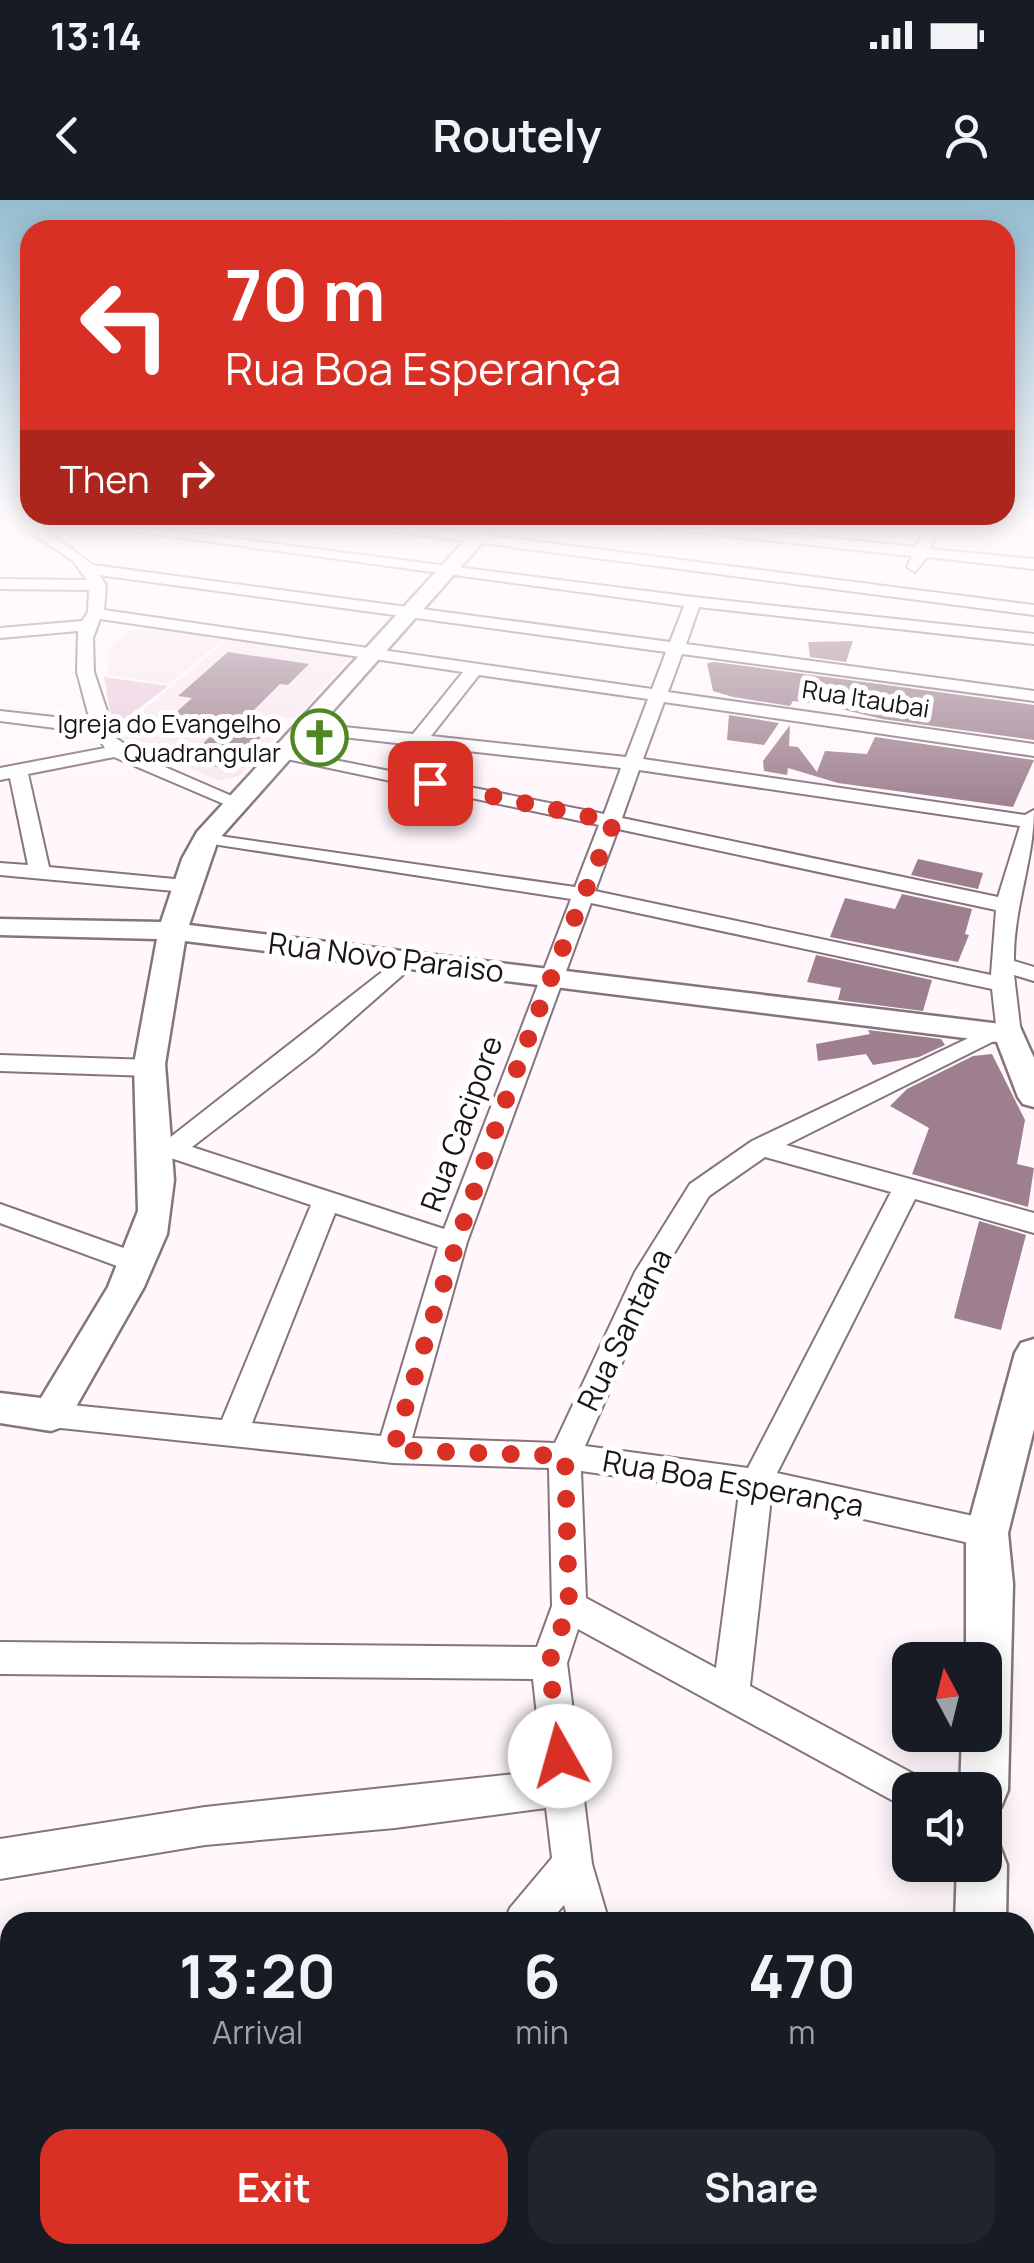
<!DOCTYPE html>
<meta charset="utf-8">
<style>
:root{--surface:#171b24;--page:#20242c;--text:#f1f3f6;--muted:#9ea1a6;--accent:#d93025}
body{margin:0;font-family:Manrope,sans-serif;background:var(--page);color:var(--text);height:100vh;display:flex;flex-direction:column;font-size:38px;white-space:nowrap}
*{box-sizing:border-box;margin:0}
p{font-size:32px;color:var(--muted)}
.icon{flex:none;width:55px;height:55px;fill:none;stroke:currentColor;stroke-width:2;stroke-linecap:round;stroke-linejoin:round}
.map{position:relative;flex:1;overflow:hidden}
.side{position:absolute;left:0px;top:1712px;width:1035px;height:352px;display:flex;flex-direction:column;background:var(--surface);border-radius:30px 30px 0 0;box-shadow:0 5px 25px #0003}
.side>*{flex:none}
.guide{position:absolute;left:20px;top:20px;width:995px;height:305px;border-radius:30px;box-shadow:0 5px 25px #0003;background:#d93025;color:#fff;overflow:hidden}
.needle{width:65px;rotate:353deg}
.fabs{position:absolute;left:892px;top:1442px;display:grid;gap:20px}
.fabs a{display:grid;place-items:center;width:110px;height:110px;border-radius:20px;background:var(--surface);box-shadow:0 5px 25px #0003;font-size:50px}
.pin{position:absolute;display:grid;place-items:center;width:85px;height:85px;color:#fff;margin:-42px;border-radius:20px;box-shadow:0 5px 15px #0006}
.me{position:absolute;width:110px;margin:-55px;rotate:353deg;stroke-linejoin:round;filter:drop-shadow(0 0 8px #0008)}
.turn{display:flex;align-items:center;gap:35px;height:210px;padding:0 40px;font-size:45px}
.turn .icon{width:130px;height:130px;stroke-width:2.5}
.turn b{display:block;font-size:70px;line-height:85px}
.then{display:flex;align-items:center;height:95px;padding:0 40px;background:#0003;gap:20px;font-size:38px}
.eta{display:flex;justify-content:space-evenly;align-items:center;height:170px;text-align:center}
.eta b{font-size:60px;font-weight:700;line-height:70px}
.primary-button{display:flex;gap:20px;margin-top:auto;padding:20px 40px}
.primary-button a{flex:1;height:115px;border-radius:30px;background:var(--accent);color:#fff;font-size:40px;font-weight:700;line-height:115px;text-align:center}
.primary-button a+a{background:var(--page);color:var(--text)}
.status{display:flex;justify-content:space-between;align-items:center;height:70px;padding:0 50px;background:var(--surface);direction:ltr}
.status svg{height:28px;fill:currentColor}
header{display:flex;justify-content:space-between;align-items:center;height:130px;padding:0 40px;background:var(--surface);font-size:45px;font-weight:700}
.map>svg:first-child{display:block}
</style>
<div class="status"><b>13:14</b><svg viewBox="0 0 49 12"><path d="M0 12V9h3v3zM5 12V6h3v6zM10 12V3h3v9zM15 12V0h3v12zM26 1h20v11H26zM47 4h2v5h-2z"/></svg></div>
<header><svg class="icon" aria-label="back" viewBox="0 0 24 24"><path d="M15 5l-7 7 7 7"/></svg>Routely<svg class="icon" aria-label="person" viewBox="0 0 24 24"><circle cx="12" cy="8" r="4"/><path d="M4 21q1-7 8-7t8 7"/></svg></header>
<div class="map">
<svg width="1034" height="2063" viewBox="0 0 1034 2063">
<rect width="100%" height="100%" fill="#fff7fb"/>
<g fill="#f8e8f0">
<path d="M 149,427 L 224,439 L 169,484 L 108,475 L 109,447 L 127,432 Z"/>
<path d="M 228,439 L 351,457 L 296,518 L 277,518 L 269,528 L 278,533 L 238,577 L 217,580 L 114,535 Z"/>
</g>
<path fill="#e9cbda" d="M 104,477 L 168,486 L 113,528 Z"/>
<g fill="#9d7f8e">
<path d="M 853,441 L 846,462 L 810,457 L 808,442 Z"/>
<path d="M 228,452 L 309,464 L 288,485 L 280,484 L 236,528 L 172,516 L 192,498 L 178,496 Z"/>
<path d="M 715,462 L 1034,505 L 1034,540 L 882,519 L 821,504 L 793,501 L 790,506 L 733,497 L 713,491 L 707,463 Z"/>
<path d="M 729,515 L 779,523 L 764,545 L 727,540 Z"/>
<path d="M 790,525 L 789,546 L 798,547 L 817,572 L 825,551 L 867,554 L 875,537 L 1034,560 L 1013,607 L 838,583 L 788,568 L 787,575 L 764,571 L 763,561 Z"/>
<path d="M 221,526 L 265,533 L 230,569 L 185,561 Z"/>
<path d="M 918,659 L 983,673 L 978,689 L 911,675 Z"/>
<path d="M 902,694 L 972,709 L 965,734 L 969,735 L 958,762 L 830,737 L 845,698 L 895,709 Z"/>
<path d="M 816,755 L 932,780 L 923,811 L 838,800 L 841,788 L 807,782 Z"/>
<path d="M 868,830 L 941,839 L 945,845 L 919,857 L 873,865 L 866,854 L 818,861 L 816,844 L 870,834 Z"/>
<path d="M 992,854 L 1025,920 L 1017,964 L 1034,968 L 1028,1007 L 912,974 L 929,928 L 890,906 L 907,889 L 973,856 Z"/>
<path d="M 979,1021 L 1026,1035 L 1001,1130 L 954,1118 Z"/>
</g>
<g fill="none" stroke-linecap="round" stroke-linejoin="round">
<defs>
<g id="minor">
<path d="M 18,324 L 43,328 L 93,365 L 670,442 L 684,406 L 78,324 L 118,324 L 693,397 L 1034,434 L 1034,444 L 699,407 L 686,444 L 1034,491 L 1034,501 L 682,454 L 668,492 L 1034,544 L 1034,556 L 664,502 L 643,559 L 1025,615 L 1034,610 C 1034,661 1013,709 1014,761 L 1034,767 L 1034,781 L 1014,775 L 1021,834 L 1017,839 L 1000,838 L 786,945 L 1034,1013 L 1034,1033 L 915,999 L 777,1273 L 987,1319 L 999,1323 L 1004,1333 L 999,1343 L 987,1347 L 771,1298 L 750,1486 L 923,1579 L 928,1590 L 910,1590 L 910,1610 L 578,1429 L 567,1463 L 592,1664 L 609,1722 L 569,1722 L 564,1705 L 549,1722 L 504,1722 L 510,1708 L 552,1658 L 546,1608 L 395,1628 L 205,1645 L 0,1679 L 0,1639 L 205,1607 L 543,1571 L 533,1479 L 0,1474 L 0,1442 L 537,1447 L 552,1406 L 549,1268 L 393,1263 L 51,1227 L 40,1224 L 36,1215 L 40,1206 L 51,1203 L 222,1220 L 311,1005 L 147,950 L 143,944 L 156,935 L 168,939 L 405,754 L 416,761 L 413,766 L 314,853 L 192,947 L 444,1029 L 571,699 L 206,643 L 199,641 L 199,633 L 575,687 L 599,625 L 282,558 L 273,552 L 275,548 L 604,614 L 621,568 L 298,532 L 298,524 L 304,523 L 413,534 L 463,472 L 100,419 L 93,438 L 94,472 L 116,538 L 144,558 L 248,603 L 231,607 L 114,557 L 28,574 L 49,667 L 185,680 L 196,686 L 185,692 L 0,675 L 0,663 L 28,665 L 10,578 L 0,580 L 0,568 L 105,548 L 95,533 L 0,521 L 0,511 L 90,521 L 77,472 L 78,431 L 0,438 L 0,428 L 82,421 L 88,412 L 89,390 L 0,389 L 0,379 L 87,380 L 73,361 ZM 99,375 L 666,452 L 652,489 L 104,410 L 106,385 ZM 479,475 L 648,499 L 626,557 L 431,536 ZM 639,570 L 1020,626 L 998,697 L 622,618 ZM 618,629 L 996,710 L 991,775 L 595,691 ZM 591,703 L 992,789 L 996,825 L 752,941 L 690,984 L 635,1072 L 555,1243 L 412,1238 L 467,1042 ZM 765,957 L 891,992 L 748,1268 L 585,1246 L 662,1073 L 709,996 ZM 335,1013 L 438,1047 L 381,1236 L 252,1223 ZM 581,1271 L 739,1293 L 716,1468 L 586,1398 Z"/>
<path d="M 358,324 L 398,324 L 1034,405 L 1034,415 L 365,328 Z"/>
<path d="M 647,324 L 694,324 L 916,347 L 926,324 L 940,324 L 930,349 L 1034,359 L 1034,369 L 927,357 L 915,372 L 907,367 L 912,356 L 654,328 Z"/>
<path d="M 1012,324 L 1034,324 L 1034,329 Z"/>
<path d="M 0,855 L 151,860 L 163,868 L 151,876 L 0,871 Z"/>
<path d="M 0,1004 L 146,1056 L 150,1063 L 136,1073 L 0,1023 Z"/>
<path d="M 10,1961 L 10,2007 L 0,2008 L 0,1962 Z"/>
<path d="M 591,2055 L 673,2055 L 676,2063 L 594,2063 Z"/>
</g>
<g id="tertiary">
<path d="M 480,324 L 499,324 L 218,640 L 189,725 L 1009,825 L 1020,827 L 1034,858 L 1034,907 L 1023,904 L 1018,897 L 997,842 L 185,741 L 165,864 L 174,980 L 167,1034 L 144,1087 L 65,1226 L 51,1231 L 0,1223 L 0,1193 L 41,1198 L 108,1087 L 138,1011 L 134,864 L 157,739 L 0,735 L 0,719 L 161,722 L 182,659 L 197,632 Z"/>
<path d="M 1034,1139 L 1034,1229 L 1008,1333 L 1013,1384 L 1008,1590 L 1001,1607 L 985,1613 L 985,1590 L 960,1590 L 962,1535 L 985,1535 L 985,1460 L 966,1460 L 966,1333 L 1015,1153 L 1021,1143 Z"/>
<path d="M 985,1641 L 1000,1647 L 1007,1665 L 1006,1722 L 955,1722 L 957,1665 L 985,1665 Z"/>
<path d="M 941,2055 L 1001,2055 L 1000,2063 L 940,2063 Z"/>
</g>
</defs>
<use href="#minor" stroke="#86747d" stroke-width="4"/>
<use href="#tertiary" stroke="#86747d" stroke-width="5"/>
<use href="#minor" fill="#fff" fill-rule="evenodd"/>
<use href="#tertiary" fill="#fff" fill-rule="evenodd"/>
</g>
<linearGradient id="sky" x2="0" y2="1"><stop stop-color="#95bdd1"/><stop offset="0.53" stop-color="#fffbfd"/><stop offset="1" stop-color="#fffbfd" stop-opacity="0"/></linearGradient>
<rect width="1034" height="613" fill="url(#sky)"/>
<g fill="none" stroke-linecap="round" stroke-linejoin="round">
<path stroke="#d93025" stroke-width="18" stroke-dasharray="0 32.4" d="M 430,583 L 614,622 C 527,828 455,1036 393,1250 L 565,1256 L 569,1406 L 549,1463 L 560,1556"/>
</g>
<defs>
<symbol id="church-ring" viewBox="-11 -11 22 22"><circle r="9.5" fill="#fff" stroke="#4e8723" stroke-width="1.5"/><path d="M-1.2-6h2.4v3.5h3.3v2.4h-3.3V6h-2.4V-.1h-3.3v-2.4h3.3Z" fill="#4e8723"/></symbol>
</defs>
<g fill-rule="evenodd">
<use href="#church-ring" x="288" y="506" width="63" height="63"/>
</g>
<g text-anchor="middle" stroke-width="10" stroke-linejoin="round" paint-order="stroke">
<g font-size="25" fill="#1b1417" stroke="#fff">
<text transform="translate(866 499) rotate(9)" y="9">Rua Itaubai</text>
</g>
<g font-size="25" fill="#1b1417" stroke="#fff" text-anchor="end">
<text x="281" y="533">Igreja do Evangelho<tspan x="281" dy="29">Quadrangular</tspan></text>
</g>
<g font-size="30" fill="#1b1417" stroke="#fff">
<text transform="translate(386 758) rotate(7)" y="10">Rua Novo Paraiso</text>
<text transform="translate(462 924) rotate(-70)" y="10">Rua Cacipore</text>
<text transform="translate(625 1130) rotate(-64)" y="10">Rua Santana</text>
<text transform="translate(733 1284) rotate(10)" y="10">Rua Boa Esperança</text>
</g>
</g>
</svg>
<div class="fabs">
<a><svg class="needle" viewBox="-14 -14 28 28"><path d="M0-13l5 13h-10z" fill="#e53935"/><path d="M0 13l5-13h-10z" fill="#9ea1a6"/></svg></a>
<a><svg class="icon" aria-label="sound" viewBox="0 0 24 24"><path d="M4 9h4l5-4v14l-5-4H4zM17 9q2 3 0 6"/></svg></a>
</div>
<div class="pin" style="left:430px;top:583px;background:#d93025"><svg class="icon" aria-label="arrive" viewBox="0 0 24 24"><path d="M6 21V4h12l-3 4 3 4H6"/></svg></div>
<svg class="me" style="left:560px;top:1556px" viewBox="-20 -20 40 40"><circle r="19" fill="#fff"/><path d="M0-13L10 11 0 6-10 11z" fill="#d93025"/></svg>
<div class="guide">
<div class="turn"><svg class="icon" aria-label="left" viewBox="0 0 24 24"><path d="M17 20v-9H6M10 6l-5 5 5 5"/></svg><div><b>70 m</b>Rua Boa Esperança</div></div>
<div class="then">Then<svg class="icon" aria-label="right" viewBox="0 0 24 24"><path d="M7 20v-9h11M14 6l5 5-5 5"/></svg></div>
</div>
<section class="side">
<div class="eta">
<div><b>13:20</b><p>Arrival</p></div>
<div><b>6</b><p>min</p></div>
<div><b>470</b><p>m</p></div>
</div>
<div class="primary-button"><a>Exit</a><a>Share</a></div>
</section>
</div>
